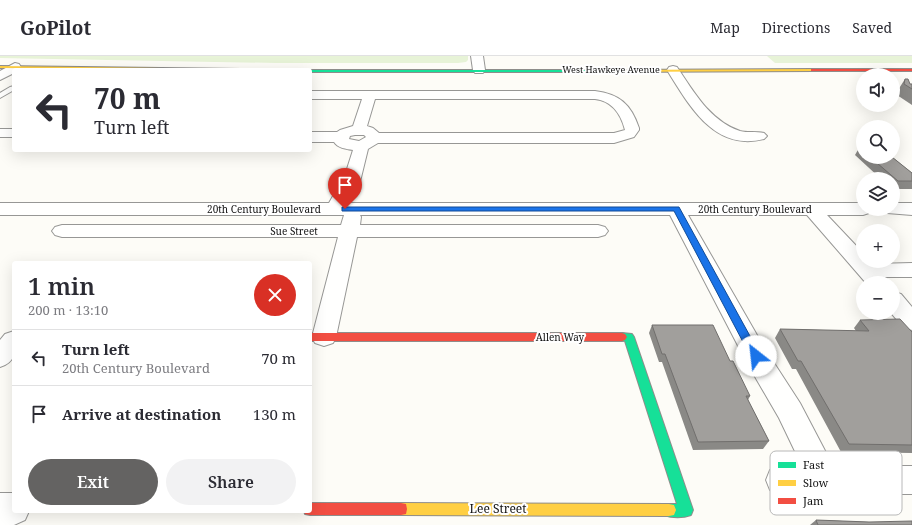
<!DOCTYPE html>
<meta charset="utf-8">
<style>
:root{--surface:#fff;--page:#f2f2f3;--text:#2b2b33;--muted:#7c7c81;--line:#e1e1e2;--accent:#646362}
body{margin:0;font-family:"Noto Serif",serif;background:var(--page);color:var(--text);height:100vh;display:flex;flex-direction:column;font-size:15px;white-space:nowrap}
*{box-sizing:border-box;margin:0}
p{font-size:13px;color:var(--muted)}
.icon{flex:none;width:22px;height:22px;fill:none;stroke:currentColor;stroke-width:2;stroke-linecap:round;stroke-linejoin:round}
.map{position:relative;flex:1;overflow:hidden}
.sheet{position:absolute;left:12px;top:205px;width:300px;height:252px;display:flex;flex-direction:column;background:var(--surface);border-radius:4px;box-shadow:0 4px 16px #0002}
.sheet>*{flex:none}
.hud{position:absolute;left:12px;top:12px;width:300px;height:84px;border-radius:4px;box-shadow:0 4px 16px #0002;background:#fff;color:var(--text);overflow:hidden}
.controls{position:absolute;left:856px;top:12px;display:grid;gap:8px}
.controls a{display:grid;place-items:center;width:44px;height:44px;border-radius:50%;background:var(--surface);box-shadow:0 4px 16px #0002;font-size:20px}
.pin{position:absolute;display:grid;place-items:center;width:34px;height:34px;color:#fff;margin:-41px -17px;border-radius:50% 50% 50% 0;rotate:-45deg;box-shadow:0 0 4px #0007}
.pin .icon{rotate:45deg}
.me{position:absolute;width:44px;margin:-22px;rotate:331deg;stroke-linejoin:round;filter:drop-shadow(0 0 3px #0008)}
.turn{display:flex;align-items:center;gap:14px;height:84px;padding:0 16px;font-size:18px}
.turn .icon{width:52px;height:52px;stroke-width:2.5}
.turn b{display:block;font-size:28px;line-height:34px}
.round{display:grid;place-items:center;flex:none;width:42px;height:42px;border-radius:21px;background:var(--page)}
.overview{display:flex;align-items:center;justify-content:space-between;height:68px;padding:0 16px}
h1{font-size:24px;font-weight:600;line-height:30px}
.action{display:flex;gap:8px;margin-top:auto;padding:8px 16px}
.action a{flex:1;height:46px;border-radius:24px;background:var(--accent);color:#fff;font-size:16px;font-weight:600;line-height:46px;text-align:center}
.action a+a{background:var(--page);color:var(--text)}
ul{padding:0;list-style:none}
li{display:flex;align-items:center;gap:12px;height:56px;padding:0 16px;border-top:1px solid var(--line)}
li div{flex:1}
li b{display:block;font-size:15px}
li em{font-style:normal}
header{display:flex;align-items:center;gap:24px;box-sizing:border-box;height:56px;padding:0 20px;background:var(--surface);border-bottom:1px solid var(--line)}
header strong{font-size:19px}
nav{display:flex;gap:22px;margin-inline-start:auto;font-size:14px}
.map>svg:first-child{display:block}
</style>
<header>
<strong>GoPilot</strong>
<nav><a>Map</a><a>Directions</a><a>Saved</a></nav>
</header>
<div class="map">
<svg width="912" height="469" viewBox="0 0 912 469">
<rect width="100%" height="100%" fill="#fdfcf7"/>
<g fill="#e7f3d7">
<path d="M 0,0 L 468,0 L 468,4 L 466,6 L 458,7 L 276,7 L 0,2 Z"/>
<path d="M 767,0 L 912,0 L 912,7 L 775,7 Z"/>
</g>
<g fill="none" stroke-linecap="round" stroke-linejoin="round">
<defs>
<g id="lane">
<path d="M 14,30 L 14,34 L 0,42 L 0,37 L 10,31 Z"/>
<rect x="893" y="34" width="4" height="4"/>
</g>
<g id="street">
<path d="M 471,0 L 483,0 L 485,14 L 483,17 L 475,17 L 473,14 Z"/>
<path d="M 15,7 L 19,8 L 21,11 L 19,14 L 14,14 L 14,17 L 0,24 L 0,15 Z"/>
<path d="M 673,10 L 677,11 C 694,36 710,65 740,75 C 747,77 756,75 764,77 L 767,80 L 764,83 C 714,96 689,49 667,14 L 669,11 Z"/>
<path d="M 310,35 L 595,35 C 619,38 631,48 639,72 L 639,74 L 634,81 L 614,87 L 378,87 L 368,93 L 357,138 L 347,147 L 863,147 L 863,153 L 872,153 L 869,157 L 863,159 L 827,159 L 863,197 L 863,205 L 870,205 L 873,208 L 912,207 L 912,221 L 885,221 L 889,227 L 866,227 L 807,159 L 688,159 L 765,293 L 800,347 L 833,410 L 912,410 L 912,438 L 781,438 L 770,434 L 766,424 L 770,414 L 781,410 L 802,410 L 779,362 L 747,307 L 670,159 L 360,159 L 361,161 L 360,169 L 598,169 L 605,171 L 608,175 L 605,179 L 598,181 L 357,181 L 336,281 L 333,287 L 324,290 L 315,287 L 312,281 L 338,181 L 62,181 L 55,179 L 52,175 L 55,171 L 62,169 L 341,169 L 344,159 L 0,159 L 0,147 L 329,147 L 333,140 L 340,135 L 353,94 C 346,93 338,92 334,86 L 310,86 L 310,76 L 337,76 L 340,74 L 353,70 L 362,43 L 310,43 ZM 375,43 L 595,43 C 612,45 621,58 625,74 L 614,77 L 379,77 L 373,72 L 367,70 ZM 355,79 L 364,79 L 366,81 L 359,85 L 349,83 L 350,80 Z"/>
<rect x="0" y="73" width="14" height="8"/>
<path d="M 893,147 L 912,147 L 912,159 L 887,157 L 884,153 L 893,153 Z"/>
<path d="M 893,236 L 901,238 L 912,251 L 912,274 L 904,272 L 891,257 L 893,257 Z"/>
<path d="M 14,275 C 14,292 19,305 0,311 L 0,284 L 5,278 Z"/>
<path d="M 0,437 L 14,437 L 14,455 L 29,455 L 25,464 L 14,469 L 0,469 Z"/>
</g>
<g id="fast">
<path d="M 308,14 L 609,14 L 611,15 L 609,16 L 310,16 L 310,14 Z"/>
<path d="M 622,277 L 632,278 L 634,281 L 693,454 L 691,459 C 683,462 672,462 664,459 L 662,454 L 664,449 L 669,448 L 677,448 L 625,285 L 619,284 L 617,281 L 619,278 Z"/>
</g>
<g id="slow">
<path d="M 0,10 L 241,13 L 243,14 L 0,12 Z"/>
<path d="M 813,13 L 815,13 L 815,15 L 609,16 L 607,15 L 609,14 Z"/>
<path d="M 401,447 L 669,448 L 674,449 L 676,454 L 674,459 L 669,460 L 401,459 L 396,458 L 395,453 L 396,448 Z"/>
</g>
<g id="jam">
<path d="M 813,13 L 912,13 L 912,15 L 811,15 L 811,13 Z"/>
<path d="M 310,277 L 622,277 L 625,278 L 627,281 L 625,284 L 622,285 L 310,285 Z"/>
<path d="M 310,447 L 401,447 L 406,448 L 407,453 L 406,458 L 401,459 L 310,459 L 305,458 L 304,455 L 310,455 Z"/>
</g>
</defs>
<use href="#lane" stroke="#979795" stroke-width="2"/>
<use href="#street" stroke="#979795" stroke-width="2"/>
<use href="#fast" stroke="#8e8d8b" stroke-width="2"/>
<use href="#slow" stroke="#8e8d8b" stroke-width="2"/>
<use href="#jam" stroke="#8e8d8b" stroke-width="2"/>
<use href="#lane" fill="#fffffe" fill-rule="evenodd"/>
<use href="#street" fill="#fffffe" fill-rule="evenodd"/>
<use href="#fast" fill="#16e098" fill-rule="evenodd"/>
<use href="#slow" fill="#ffcf43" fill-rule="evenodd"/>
<use href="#jam" fill="#f24e42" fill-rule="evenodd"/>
</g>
<g fill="#8a8986">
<path d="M 905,23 L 910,28 L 912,28 L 912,49 L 897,39 L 898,34 Z"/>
<path d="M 863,88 L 863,101 L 892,101 L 912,117 L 912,133 L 893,133 L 893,123 L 881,123 L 855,99 L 859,92 Z"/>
<path d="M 860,264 L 912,276 L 912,397 L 841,396 L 796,313 L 792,313 L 775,282 L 780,273 L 856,275 L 854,272 Z"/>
<path d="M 652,269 L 730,305 L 750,340 L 748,344 L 769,385 L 763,393 L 693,394 L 662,306 L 659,306 L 649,277 Z"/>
<path d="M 816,464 L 869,466 L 912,469 L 810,469 Z"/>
</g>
<g fill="#a19f9c" stroke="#716f6d">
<path d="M 905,23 L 908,23 L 910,28 L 912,28 L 912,33 L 904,28 Z"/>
<path d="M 863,88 L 863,95 L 859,92 Z"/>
<path d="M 870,101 L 892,101 L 912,117 L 912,125 L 898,125 Z"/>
<path d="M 900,263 L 912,276 L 912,389 L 849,388 L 801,305 L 798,305 L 780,273 L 869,275 L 860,264 Z"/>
<path d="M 652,269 L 713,269 L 730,305 L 733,305 L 750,340 L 746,340 L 769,385 L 698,386 L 665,298 L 662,298 Z"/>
<path d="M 816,464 L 869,466 L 912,465 L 912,469 L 818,469 Z"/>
</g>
<path fill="#1a73e8" stroke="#114b97" d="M 342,151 L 679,151 L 761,300 L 760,303 L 752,303 L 674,155 L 342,155 Z"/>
<g text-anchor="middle" stroke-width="4" stroke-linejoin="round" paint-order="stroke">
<g font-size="9" fill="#111" stroke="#fff">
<text x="611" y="17">West Hawkeye Avenue</text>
</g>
<g font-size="10" fill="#111" stroke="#fff">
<text x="264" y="157">20th Century Boulevard</text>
<text x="755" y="157">20th Century Boulevard</text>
<text x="294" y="179">Sue Street</text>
<text x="560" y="285">Allen Way</text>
</g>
<g font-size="12" fill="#111" stroke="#fff">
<text x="498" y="457">Lee Street</text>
</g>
</g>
<rect x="770" y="395" width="132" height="64" rx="6" fill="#fff" stroke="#b8b8b8" stroke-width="1"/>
<rect x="778" y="406" width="18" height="6" fill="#16e098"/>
<rect x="778" y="424" width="18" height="6" fill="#ffcf43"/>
<rect x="778" y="442" width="18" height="6" fill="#f24e42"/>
<g font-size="11" fill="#111">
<text x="803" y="413">Fast</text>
<text x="803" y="431">Slow</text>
<text x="803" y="449">Jam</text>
</g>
</svg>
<div class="controls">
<a><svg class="icon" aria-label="sound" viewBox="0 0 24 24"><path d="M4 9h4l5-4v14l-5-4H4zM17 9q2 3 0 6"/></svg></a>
<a><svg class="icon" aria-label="search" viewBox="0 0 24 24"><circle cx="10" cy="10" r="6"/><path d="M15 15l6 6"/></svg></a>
<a><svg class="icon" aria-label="layers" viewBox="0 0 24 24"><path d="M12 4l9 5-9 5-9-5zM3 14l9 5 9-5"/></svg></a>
<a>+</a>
<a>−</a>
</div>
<div class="pin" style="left:345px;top:153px;background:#d93025"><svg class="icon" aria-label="arrive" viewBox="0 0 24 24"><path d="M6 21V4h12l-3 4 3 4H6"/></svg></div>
<svg class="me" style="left:756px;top:300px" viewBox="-20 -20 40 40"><circle r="19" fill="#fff"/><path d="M0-13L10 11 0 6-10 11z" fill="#1a73e8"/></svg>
<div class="hud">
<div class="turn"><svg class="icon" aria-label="left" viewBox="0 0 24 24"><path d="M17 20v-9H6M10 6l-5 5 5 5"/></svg><div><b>70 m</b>Turn left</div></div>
</div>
<section class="sheet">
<div class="overview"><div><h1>1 min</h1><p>200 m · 13:10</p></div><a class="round" style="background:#d93025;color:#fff"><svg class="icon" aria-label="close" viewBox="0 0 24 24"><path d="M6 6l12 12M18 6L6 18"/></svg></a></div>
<ul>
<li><svg class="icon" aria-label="left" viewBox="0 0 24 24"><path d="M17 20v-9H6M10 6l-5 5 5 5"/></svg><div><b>Turn left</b><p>20th Century Boulevard</p></div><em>70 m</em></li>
<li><svg class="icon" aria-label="arrive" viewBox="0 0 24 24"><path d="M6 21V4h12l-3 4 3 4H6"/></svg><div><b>Arrive at destination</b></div><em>130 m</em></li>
</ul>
<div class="action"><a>Exit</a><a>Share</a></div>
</section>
</div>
